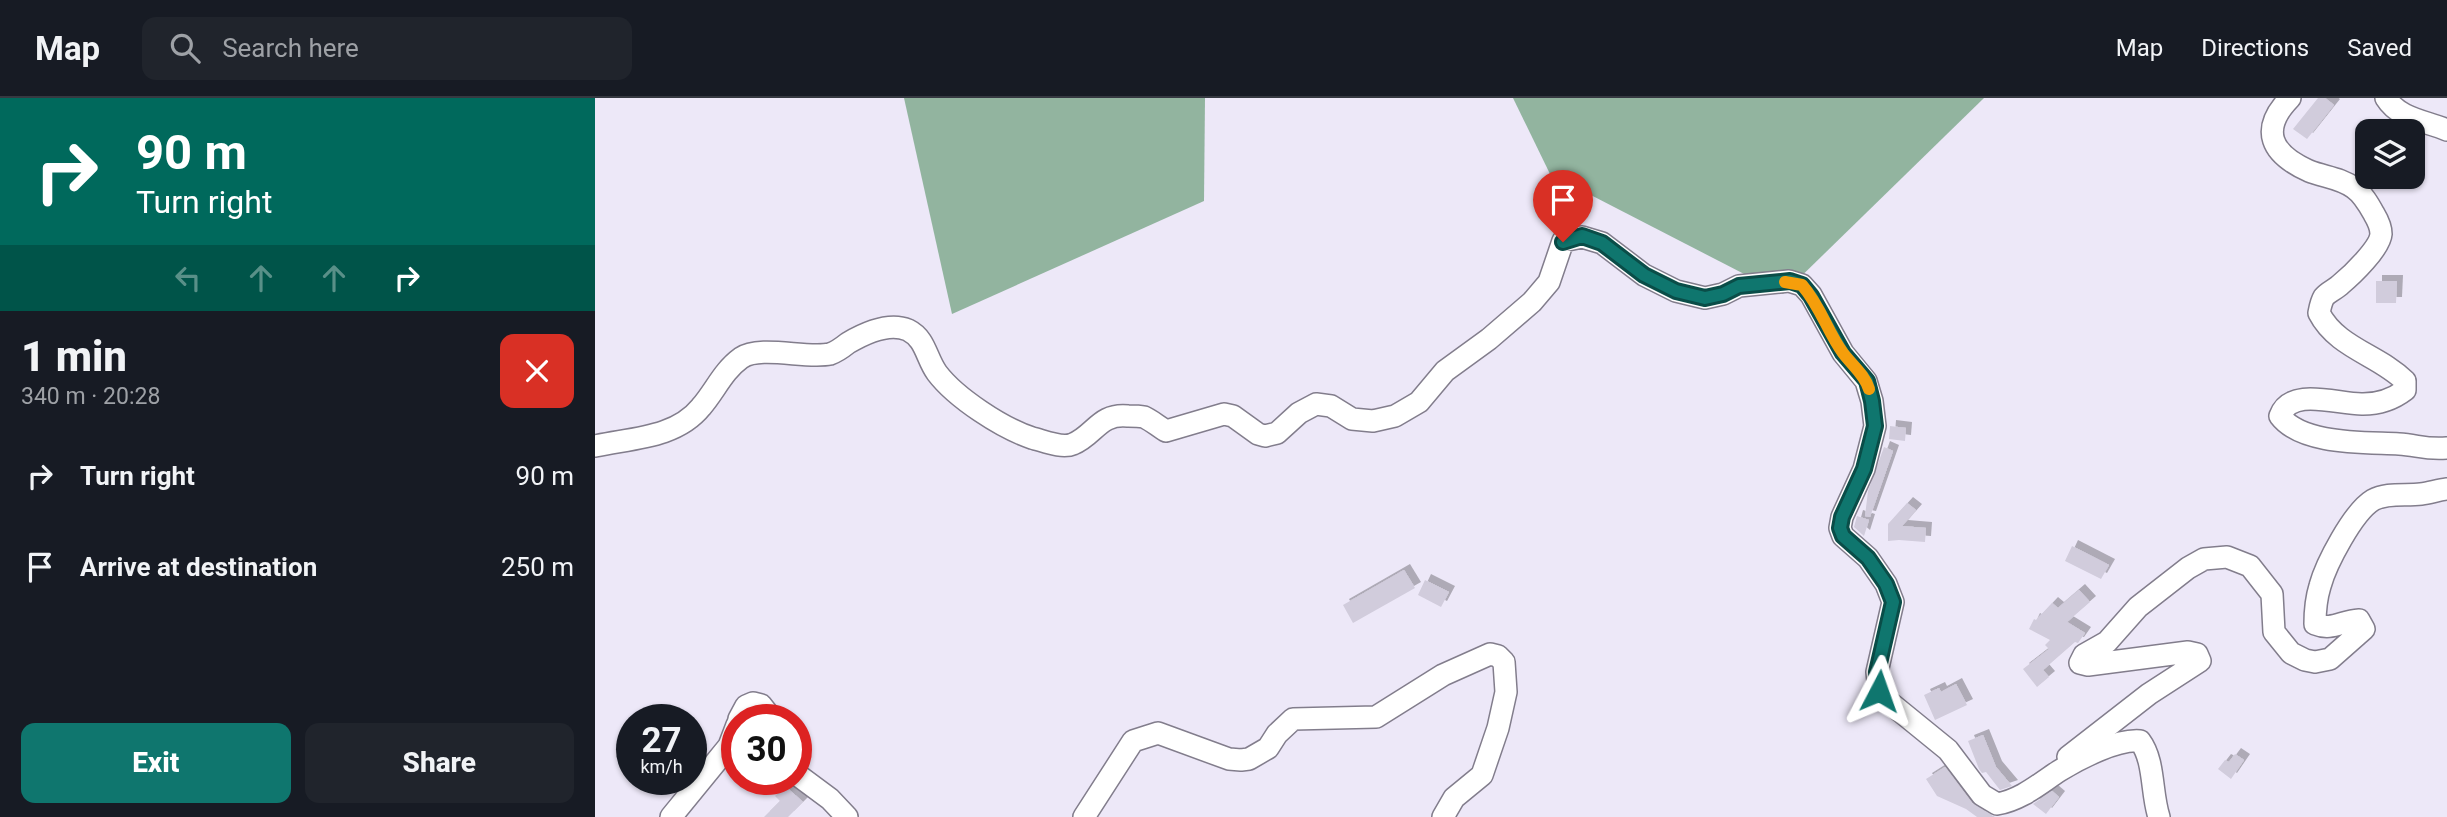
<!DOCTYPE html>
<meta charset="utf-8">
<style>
:root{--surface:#171b24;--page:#20242c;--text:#f1f3f6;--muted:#9ea1a6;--line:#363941;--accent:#0f766e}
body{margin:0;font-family:Roboto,sans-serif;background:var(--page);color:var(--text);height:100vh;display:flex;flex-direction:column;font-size:26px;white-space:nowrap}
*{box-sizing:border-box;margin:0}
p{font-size:23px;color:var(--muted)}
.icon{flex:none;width:38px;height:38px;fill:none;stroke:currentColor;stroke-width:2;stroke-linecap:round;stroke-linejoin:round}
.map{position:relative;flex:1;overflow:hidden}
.side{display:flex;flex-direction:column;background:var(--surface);width:595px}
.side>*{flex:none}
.guide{background:#00695c;color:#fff;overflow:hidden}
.buttons{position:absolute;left:1760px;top:21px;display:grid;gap:14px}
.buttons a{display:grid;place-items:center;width:70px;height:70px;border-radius:14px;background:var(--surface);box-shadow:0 2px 5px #0004;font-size:35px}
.speed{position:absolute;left:21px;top:606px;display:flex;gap:14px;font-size:35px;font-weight:700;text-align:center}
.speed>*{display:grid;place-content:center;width:91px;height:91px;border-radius:50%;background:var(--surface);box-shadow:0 2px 5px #0004;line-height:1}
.speed small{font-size:18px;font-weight:400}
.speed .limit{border:10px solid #d22;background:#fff;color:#111}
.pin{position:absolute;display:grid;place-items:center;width:60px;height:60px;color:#fff;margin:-72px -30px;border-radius:50% 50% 50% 0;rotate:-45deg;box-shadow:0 0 7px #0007}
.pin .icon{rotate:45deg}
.me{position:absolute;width:77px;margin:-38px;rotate:4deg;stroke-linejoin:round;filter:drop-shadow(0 0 5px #0008)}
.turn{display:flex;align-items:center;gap:24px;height:147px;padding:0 21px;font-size:32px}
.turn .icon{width:91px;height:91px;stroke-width:2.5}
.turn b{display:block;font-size:49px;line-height:60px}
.lanes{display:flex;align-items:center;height:66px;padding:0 21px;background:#0003;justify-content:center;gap:35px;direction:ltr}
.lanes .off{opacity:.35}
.round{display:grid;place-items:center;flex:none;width:74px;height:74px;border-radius:14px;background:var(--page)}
.summary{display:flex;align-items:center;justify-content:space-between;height:119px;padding:0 21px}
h1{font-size:42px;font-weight:800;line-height:52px}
.primary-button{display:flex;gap:14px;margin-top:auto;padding:14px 21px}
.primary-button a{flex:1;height:80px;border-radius:14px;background:var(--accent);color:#fff;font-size:28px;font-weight:800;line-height:80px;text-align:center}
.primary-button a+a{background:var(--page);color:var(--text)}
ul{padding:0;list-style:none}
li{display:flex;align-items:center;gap:21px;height:91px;padding:0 21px}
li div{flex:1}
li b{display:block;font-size:26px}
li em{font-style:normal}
header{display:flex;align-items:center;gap:42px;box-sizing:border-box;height:98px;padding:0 35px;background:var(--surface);border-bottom:2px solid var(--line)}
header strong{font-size:33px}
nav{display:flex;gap:38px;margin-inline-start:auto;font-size:24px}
.search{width:490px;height:63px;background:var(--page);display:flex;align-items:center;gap:18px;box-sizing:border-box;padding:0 24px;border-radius:14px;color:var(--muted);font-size:26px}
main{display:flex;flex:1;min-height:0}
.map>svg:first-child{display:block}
</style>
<header>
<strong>Map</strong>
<div class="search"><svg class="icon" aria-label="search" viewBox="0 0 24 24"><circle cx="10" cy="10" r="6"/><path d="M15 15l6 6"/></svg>Search here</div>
<nav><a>Map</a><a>Directions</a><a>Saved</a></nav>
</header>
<main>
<section class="side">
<div class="guide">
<div class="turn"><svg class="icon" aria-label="right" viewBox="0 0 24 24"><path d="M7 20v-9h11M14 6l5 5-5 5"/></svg><div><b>90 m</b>Turn right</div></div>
<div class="lanes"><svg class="icon off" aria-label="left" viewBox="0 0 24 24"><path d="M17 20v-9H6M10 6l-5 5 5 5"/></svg><svg class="icon off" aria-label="ahead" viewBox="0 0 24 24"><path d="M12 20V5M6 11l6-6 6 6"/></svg><svg class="icon off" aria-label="ahead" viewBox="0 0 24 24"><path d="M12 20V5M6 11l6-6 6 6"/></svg><svg class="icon" aria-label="right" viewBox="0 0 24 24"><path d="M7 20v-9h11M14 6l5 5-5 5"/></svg></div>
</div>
<div class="summary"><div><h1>1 min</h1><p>340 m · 20:28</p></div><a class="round" style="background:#d93025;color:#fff"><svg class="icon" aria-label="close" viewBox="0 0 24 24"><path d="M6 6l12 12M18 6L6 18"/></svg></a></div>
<ul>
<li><svg class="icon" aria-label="right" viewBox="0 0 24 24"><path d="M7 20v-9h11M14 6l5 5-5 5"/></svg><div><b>Turn right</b></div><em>90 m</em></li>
<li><svg class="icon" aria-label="arrive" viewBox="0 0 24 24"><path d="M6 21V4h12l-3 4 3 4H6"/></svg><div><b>Arrive at destination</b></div><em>250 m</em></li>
</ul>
<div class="primary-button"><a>Exit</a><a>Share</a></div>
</section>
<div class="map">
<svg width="1852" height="719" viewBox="0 0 1852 719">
<defs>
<filter id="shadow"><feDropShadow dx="6" dy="-6" stdDeviation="0" flood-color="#0004"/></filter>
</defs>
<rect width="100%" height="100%" fill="#ede8f8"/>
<g fill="#92b49f">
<path d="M 309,0 L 610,0 L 609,103 L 357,216 Z"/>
<path d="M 918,0 L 1389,0 L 1188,196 L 955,76 Z"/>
</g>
<g fill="#d1ccdc" filter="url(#shadow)">
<path d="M 1723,0 L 1730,0 L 1739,7 L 1712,41 L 1698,31 Z"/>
<path d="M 1781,183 L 1802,183 L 1801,205 L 1781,205 Z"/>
<path d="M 1295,328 L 1311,330 L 1310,343 L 1294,341 Z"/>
<path d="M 1289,349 L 1298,353 L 1275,419 L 1270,418 L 1273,393 Z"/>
<path d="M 1312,405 L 1321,412 L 1307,428 L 1331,430 L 1330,444 L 1304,442 L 1293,443 L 1293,426 Z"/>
<path d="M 1262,418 L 1274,422 L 1269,438 L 1259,429 Z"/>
<path d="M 1477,448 L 1514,467 L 1506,481 L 1470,463 Z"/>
<path d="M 809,472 L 820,490 L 758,525 L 748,507 Z"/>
<path d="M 830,482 L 854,494 L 846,509 L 823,497 Z"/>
<path d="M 1484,492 L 1495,504 L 1472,524 L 1490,535 L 1483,545 L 1480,544 L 1448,572 L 1454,579 L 1442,589 L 1428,571 L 1454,551 L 1450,547 L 1455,542 L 1434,531 L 1439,521 L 1441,522 L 1457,505 L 1463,510 Z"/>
<path d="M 1361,586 L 1372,607 L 1340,622 L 1329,597 L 1344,590 L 1346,594 Z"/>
<path d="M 1388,637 L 1401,669 L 1417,688 L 1405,692 L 1391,674 L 1387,675 L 1384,671 L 1373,643 Z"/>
<path d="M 1640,656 L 1649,662 L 1636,681 L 1623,671 L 1630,662 L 1634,664 Z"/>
<path d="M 1350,669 L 1377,705 L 1400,719 L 1382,719 L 1371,711 L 1342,698 L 1331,681 Z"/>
<path d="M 190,688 L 208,704 L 193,719 L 169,719 L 185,703 L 180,698 Z"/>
<path d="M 1457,693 L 1464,699 L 1451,716 L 1438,706 Z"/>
</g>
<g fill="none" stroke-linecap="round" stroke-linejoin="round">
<defs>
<g id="minor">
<path d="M 1695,0 C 1664,32 1676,56 1714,73 C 1729,79 1746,80 1759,90 C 1768,96 1774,107 1779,116 C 1782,121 1786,129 1786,136 C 1785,150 1757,177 1746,186 C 1741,191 1733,194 1729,199 C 1726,204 1725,210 1724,215 C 1742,250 1784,257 1810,283 L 1810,292 C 1797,302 1784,306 1768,306 C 1744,307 1696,288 1685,318 C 1707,347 1770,344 1804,346 C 1822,347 1831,352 1852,350"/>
<path d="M 1791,0 C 1804,21 1831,23 1852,32"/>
<path d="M 0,348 C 37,340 81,340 106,309 C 120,293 128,273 146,260 C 165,247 211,261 235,256 C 241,254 248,249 253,245 C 270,235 294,224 313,232 C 331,241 331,260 342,275 C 361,300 407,330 437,340 C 449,343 467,351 478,346 C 500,337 504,315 533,318 C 537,318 544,318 549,319 C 556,322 564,329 571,333 L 629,316 L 638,318 L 663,336 L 670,338 L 682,335 L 704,315 L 721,306 L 736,308 L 757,321 L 778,323 L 800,318 L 824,304 L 850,273 L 894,241 L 937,204 L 954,184 L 968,143 L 987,139 L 1007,145 L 1049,177 L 1081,193 L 1110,200 L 1128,196 L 1144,188 L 1194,183 L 1207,187 L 1216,197 L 1248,255 L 1271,283 L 1277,303 L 1280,328 L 1269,371 L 1247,419 L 1245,430 L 1248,438 L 1273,460 L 1291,486 L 1298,504 L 1282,574 L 1284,593 L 1294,604 L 1353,652 L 1387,697 L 1402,706 C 1426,702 1444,686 1464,673 C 1485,660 1522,641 1545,643 C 1560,663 1556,695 1564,719"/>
<path d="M 144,621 L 151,608 L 158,605 L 166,607 L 177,621"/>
<path d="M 1473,659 L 1554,596 L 1605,563 L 1602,556 L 1593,554 L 1493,567 L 1485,565 L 1489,557 L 1512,544 L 1543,509 L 1593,470 L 1609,461 L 1632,459 L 1655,468 L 1677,496 L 1679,534 L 1696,555 L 1710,562 L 1720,564 L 1735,561 L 1769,531 L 1764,522 C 1746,523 1737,533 1720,526 C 1720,513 1721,501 1725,488 C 1731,466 1758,414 1778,402 C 1792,394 1811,398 1826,396 C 1835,395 1843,392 1852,391"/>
<path d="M 201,673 L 204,678 L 235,701 L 252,719"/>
<path d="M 76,719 L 134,648 L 142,627"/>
<path d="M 489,719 L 538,643 L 563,635 L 634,661 L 646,662 L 654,661 L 673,650 L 682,636 L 698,621 L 781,619 L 848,577 L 895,556 L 903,558 L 909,564 L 911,594 L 903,630 L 887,677 L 859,700 L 848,719"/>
</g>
</defs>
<use href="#minor" stroke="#827d8c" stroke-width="24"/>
<use href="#minor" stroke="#fff" stroke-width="21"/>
</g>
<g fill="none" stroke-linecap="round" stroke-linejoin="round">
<defs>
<path id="route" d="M 968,144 L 987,138 L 1007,145 L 1049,177 L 1081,193 L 1110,200 L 1128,196 L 1144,188 L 1195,183 L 1207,187 L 1216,198 L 1248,255 L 1272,283 L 1277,303 L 1280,328 L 1269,371 L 1247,419 L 1245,430 L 1248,438 L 1273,460 L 1291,486 L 1298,504 L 1282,574 L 1284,593"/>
</defs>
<use href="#route" stroke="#0a4d48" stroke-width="18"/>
<use href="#route" stroke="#0f766e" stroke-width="12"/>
<path stroke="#f59e0b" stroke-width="12" d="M 1190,184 L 1207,187 C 1226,209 1232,233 1248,255 C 1257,267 1270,277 1274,291"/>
</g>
</svg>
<div class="buttons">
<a><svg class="icon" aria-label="layers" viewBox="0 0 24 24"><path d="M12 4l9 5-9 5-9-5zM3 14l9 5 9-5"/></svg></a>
</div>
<div class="speed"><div>27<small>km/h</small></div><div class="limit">30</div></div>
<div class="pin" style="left:968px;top:144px;background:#d93025"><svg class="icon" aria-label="arrive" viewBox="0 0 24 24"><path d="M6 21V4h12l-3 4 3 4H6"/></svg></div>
<svg class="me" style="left:1284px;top:593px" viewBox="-20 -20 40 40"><path d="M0-17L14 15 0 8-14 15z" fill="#0f766e" stroke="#fff" stroke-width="4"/></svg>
</div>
</main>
